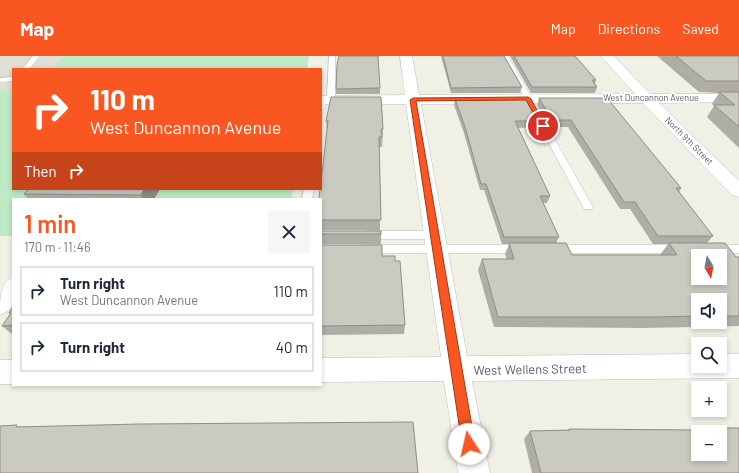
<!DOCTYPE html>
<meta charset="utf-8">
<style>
:root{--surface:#fff;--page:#f6f6f7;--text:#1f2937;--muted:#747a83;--line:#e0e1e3;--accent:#f95621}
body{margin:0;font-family:Barlow,sans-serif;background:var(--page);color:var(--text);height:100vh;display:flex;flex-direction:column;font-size:15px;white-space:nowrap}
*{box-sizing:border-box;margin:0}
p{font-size:13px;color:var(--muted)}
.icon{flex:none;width:22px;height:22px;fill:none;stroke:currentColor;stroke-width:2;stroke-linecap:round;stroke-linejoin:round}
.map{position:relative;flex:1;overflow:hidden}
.side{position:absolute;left:12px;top:142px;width:310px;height:188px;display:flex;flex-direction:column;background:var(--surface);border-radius:0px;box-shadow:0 2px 6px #0003}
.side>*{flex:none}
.guide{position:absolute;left:12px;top:12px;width:310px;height:122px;border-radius:0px;box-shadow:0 2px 6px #0003;background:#f95621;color:#fff;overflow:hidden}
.needle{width:26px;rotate:170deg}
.controls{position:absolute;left:691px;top:193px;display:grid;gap:8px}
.controls a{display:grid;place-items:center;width:36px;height:36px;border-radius:0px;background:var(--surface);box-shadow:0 2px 6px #0003;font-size:20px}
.pin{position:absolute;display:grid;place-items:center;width:34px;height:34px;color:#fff;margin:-17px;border:2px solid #fff;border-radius:50%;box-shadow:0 1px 4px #0007}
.me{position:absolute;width:44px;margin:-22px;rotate:350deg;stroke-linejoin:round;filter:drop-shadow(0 0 3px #0008)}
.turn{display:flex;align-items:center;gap:14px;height:84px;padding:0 12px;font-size:18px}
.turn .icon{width:52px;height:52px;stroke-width:2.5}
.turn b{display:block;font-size:28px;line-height:34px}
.then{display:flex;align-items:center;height:38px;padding:0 12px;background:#0003;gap:8px;font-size:15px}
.round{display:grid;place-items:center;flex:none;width:42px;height:42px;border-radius:0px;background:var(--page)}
.overview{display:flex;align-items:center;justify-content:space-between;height:68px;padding:0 12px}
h1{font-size:24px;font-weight:600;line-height:30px;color:var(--accent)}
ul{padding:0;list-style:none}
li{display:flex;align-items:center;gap:12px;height:50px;margin:0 8px 6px;padding:0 4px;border:2px solid var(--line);border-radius:0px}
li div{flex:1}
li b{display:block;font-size:15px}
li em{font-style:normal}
header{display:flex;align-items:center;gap:24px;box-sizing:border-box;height:56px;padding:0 20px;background:var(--accent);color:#fff}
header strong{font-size:19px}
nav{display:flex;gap:22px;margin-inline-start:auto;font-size:14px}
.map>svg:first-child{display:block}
</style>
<header>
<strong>Map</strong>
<nav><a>Map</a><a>Directions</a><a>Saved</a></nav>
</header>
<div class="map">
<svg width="739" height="417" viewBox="0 0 739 417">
<rect width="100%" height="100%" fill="#f0f0e4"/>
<path fill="#e0dfd3" d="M 0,0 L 64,0 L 51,13 L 13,13 L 13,33 L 0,33 Z"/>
<g fill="#bfeac6">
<path d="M 64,0 L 309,0 L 307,13 L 51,13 Z"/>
<path d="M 0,33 L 13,33 L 13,133 L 293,133 L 292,143 L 13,143 L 13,180 L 0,180 Z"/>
</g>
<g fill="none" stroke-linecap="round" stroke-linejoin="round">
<defs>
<g id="service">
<path d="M 33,0 L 40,0 L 29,13 L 22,13 Z"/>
<path d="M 329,0 L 335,0 L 335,44 L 331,46 L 327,44 Z"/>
<path d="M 502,0 L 508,0 L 593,151 L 592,153 L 584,153 L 583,151 Z"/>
<path d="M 13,21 L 13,25 L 0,26 L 0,22 Z"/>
<path d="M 321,42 L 326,44 L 325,52 L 321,54 Z"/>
<path d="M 304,133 L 314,133 L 312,143 L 302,143 Z"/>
<path d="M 366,175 L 435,175 L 439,176 L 441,179 L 439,182 L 435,183 L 366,183 L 362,182 L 360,179 L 362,176 Z"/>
<path d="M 366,189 L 524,189 L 528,190 L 530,193 L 528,196 L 524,197 L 366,197 L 362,196 L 360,193 L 362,190 Z"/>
<path d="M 552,189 L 680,189 L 684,190 L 686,193 L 684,196 L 680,197 L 552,197 L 548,196 L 546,193 L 548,190 Z"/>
<path d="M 714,189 L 739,189 L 739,197 L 710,196 L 708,193 L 710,190 Z"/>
</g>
<g id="minor">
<path d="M 400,0 L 412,0 L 419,39 L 635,38 L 601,0 L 614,0 L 650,38 L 739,38 L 739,46 L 659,47 L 739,125 L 739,141 L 732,139 L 643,47 L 421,48 L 467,300 L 698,298 L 698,310 L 720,310 L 720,298 L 739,298 L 739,322 L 472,325 L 490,417 L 458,417 L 444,325 L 321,326 L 321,302 L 441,301 L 406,48 L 321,48 L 322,40 L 405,39 Z"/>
<path d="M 13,221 C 13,238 19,252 0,259 C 0,243 0,227 13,221 Z"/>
<rect x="0" y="304" width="13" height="24"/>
</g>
</defs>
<use href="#service" stroke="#bec0c7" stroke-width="1"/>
<use href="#minor" stroke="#bec0c7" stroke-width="1"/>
<use href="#service" fill="#fff" fill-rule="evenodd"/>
<use href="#minor" fill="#fff" fill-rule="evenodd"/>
</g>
<g fill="#afaea6" fill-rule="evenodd">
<path d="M 441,0 L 504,0 L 522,31 L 520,37 L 451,37 Z"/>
<path d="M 510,0 L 575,0 L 596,24 L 595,28 L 597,31 L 595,37 L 531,37 Z"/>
<path d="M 657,0 L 739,0 L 739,92 L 707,61 L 714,50 L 712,48 L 719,37 L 699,36 Z"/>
<path d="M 380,32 L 380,38 L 336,38 L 336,33 Z"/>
<path d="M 539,42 L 681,132 L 679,136 L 713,180 L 707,187 L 736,201 L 739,201 L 739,270 L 645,272 L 494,271 L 478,214 L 482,203 L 507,203 L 505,198 L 509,188 L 502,188 L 484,134 L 480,134 L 464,77 L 454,49 L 455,43 L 541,65 L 539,71 L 517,72 L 550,140 L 547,147 L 543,147 L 559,181 L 556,187 L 572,199 L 660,199 L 668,188 L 653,188 L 630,153 L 620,153 L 568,71 L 550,71 L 537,49 ZM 698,244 L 720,244 L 720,266 L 698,266 Z"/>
<path d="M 326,65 L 383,73 L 382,91 L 379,91 L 380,174 L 321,174 L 321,143 L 327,74 Z"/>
<path d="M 160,133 L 154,143 L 28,143 L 24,138 Z"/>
<rect x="321" y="175" width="60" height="13"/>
<path d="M 321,189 L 382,200 L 405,269 L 404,278 L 321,279 Z"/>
<path d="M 13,251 L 13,279 L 2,270 L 10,258 L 9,257 Z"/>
<path d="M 693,372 L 739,417 L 532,417 L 524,383 L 530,375 L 568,374 L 569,373 L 691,374 Z"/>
</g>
<path fill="#8e8d87" d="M 144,133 L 160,133 L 154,143 L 143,143 L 141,139 Z"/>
<g fill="#cbcac1" stroke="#8e8d87" fill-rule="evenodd">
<path d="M 339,0 L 378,0 L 380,32 L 336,33 L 337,9 Z"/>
<path d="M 443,0 L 504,0 L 522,31 L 451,32 Z"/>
<path d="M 514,0 L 575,0 L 596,24 L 592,24 L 597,31 L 532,31 Z"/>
<path d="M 676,0 L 739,0 L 739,25 L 706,25 Z"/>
<path d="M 719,36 L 739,36 L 739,71 L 714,49 L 735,49 Z"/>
<path d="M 331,41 L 381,41 L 383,73 L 381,73 L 382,81 L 379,81 L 381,164 L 321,164 L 321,143 L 319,143 L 320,133 L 321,133 L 321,126 L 328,65 L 326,65 Z"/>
<path d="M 539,42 L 607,42 L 681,132 L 676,132 L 713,180 L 658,180 L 635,146 L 624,146 L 571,64 L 552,64 Z"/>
<path d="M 455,43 L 528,43 L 541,65 L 515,65 L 550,140 L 540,140 L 559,181 L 504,181 L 486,128 L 481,128 L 465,71 Z"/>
<path d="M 29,133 L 144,133 L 141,139 L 24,138 Z"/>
<rect x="321" y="175" width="60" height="3"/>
<path d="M 509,187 L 566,187 L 572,199 L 677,199 L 669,187 L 725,187 L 736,201 L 739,201 L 739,260 L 720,260 L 720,244 L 698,244 L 698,260 L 654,261 L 498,261 L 482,203 L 514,203 ZM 698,200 L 720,200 L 720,222 L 698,222 Z"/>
<path d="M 321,189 L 382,189 L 382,200 L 395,200 L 395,205 L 400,205 L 405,269 L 321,270 Z"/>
<path d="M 13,251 L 13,269 L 2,270 L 11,257 L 9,257 Z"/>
<path d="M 413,366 L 418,417 L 0,417 L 0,370 L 17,369 L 16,371 L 140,368 Z"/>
<path d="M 693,372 L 739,372 L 739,417 L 541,417 L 530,375 L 570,374 L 569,373 L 694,374 ZM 698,376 L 720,376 L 720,398 L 698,398 Z"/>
</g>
<path fill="#f95621" stroke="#a23815" d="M 528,41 L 531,43 L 546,70 L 545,71 L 541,71 L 526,44 L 416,45 L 475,388 L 473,392 L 469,394 L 464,392 L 462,388 L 410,44 L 413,42 Z"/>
<g text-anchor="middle" stroke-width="3.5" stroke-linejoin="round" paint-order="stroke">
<g font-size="9" fill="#5c5f66" stroke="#fff">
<text x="651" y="45">West Duncannon Avenue</text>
<text transform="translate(689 85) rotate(45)" y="3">North 9th Street</text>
</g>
<g font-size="13" fill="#5c5f66" stroke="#fff">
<text transform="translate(530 313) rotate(-1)" y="5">West Wellens Street</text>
</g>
</g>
</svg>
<div class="controls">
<a><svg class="needle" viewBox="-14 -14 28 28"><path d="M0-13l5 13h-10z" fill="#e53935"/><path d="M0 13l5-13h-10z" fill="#747a83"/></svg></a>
<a><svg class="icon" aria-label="sound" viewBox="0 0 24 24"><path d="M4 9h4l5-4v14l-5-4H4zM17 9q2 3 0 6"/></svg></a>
<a><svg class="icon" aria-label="search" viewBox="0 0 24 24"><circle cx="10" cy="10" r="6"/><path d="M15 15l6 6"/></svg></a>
<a>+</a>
<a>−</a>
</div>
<div class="pin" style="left:543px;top:70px;background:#d93025"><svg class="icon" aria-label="arrive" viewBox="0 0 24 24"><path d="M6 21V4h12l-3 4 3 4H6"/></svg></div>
<svg class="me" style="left:469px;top:388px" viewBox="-20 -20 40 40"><circle r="19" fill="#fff"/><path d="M0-13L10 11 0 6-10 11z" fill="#f95621"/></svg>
<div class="guide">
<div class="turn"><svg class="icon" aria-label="right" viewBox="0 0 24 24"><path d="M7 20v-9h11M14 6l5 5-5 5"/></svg><div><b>110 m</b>West Duncannon Avenue</div></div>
<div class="then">Then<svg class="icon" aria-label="right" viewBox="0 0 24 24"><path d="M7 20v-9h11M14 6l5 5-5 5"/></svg></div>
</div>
<section class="side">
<div class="overview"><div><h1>1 min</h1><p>170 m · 11:46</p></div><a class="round"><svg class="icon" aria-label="close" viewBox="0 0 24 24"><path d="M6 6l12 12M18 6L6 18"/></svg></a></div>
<ul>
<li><svg class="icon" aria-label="right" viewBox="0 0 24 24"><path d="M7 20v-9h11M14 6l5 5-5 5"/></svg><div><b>Turn right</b><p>West Duncannon Avenue</p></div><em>110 m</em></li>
<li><svg class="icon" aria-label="right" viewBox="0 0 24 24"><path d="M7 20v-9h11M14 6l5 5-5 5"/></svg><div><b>Turn right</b></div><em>40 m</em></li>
</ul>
</section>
</div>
